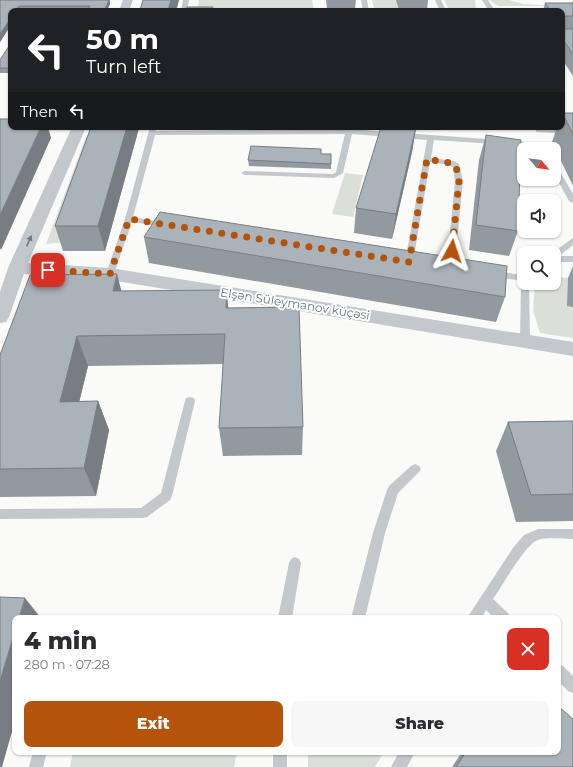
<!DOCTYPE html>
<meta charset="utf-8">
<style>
:root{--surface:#fff;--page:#f7f7f7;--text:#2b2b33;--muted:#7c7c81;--accent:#b45309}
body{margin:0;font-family:Montserrat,sans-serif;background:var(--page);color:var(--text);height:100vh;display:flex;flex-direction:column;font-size:15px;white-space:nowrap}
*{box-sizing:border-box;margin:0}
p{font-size:13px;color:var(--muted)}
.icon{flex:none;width:22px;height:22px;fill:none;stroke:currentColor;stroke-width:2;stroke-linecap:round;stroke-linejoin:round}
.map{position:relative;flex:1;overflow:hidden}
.sheet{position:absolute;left:12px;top:615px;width:549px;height:140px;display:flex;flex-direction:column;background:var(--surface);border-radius:8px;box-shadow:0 1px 3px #0004}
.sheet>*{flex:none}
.top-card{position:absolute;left:8px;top:8px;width:557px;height:122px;border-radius:8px;box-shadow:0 1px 3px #0004;background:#202124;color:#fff;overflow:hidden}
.needle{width:26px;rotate:119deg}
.tools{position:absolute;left:517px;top:142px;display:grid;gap:8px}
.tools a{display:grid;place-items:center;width:44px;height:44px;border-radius:8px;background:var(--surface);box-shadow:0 1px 3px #0004;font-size:20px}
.pin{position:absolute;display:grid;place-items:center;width:34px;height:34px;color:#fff;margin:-17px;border-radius:8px;box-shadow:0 2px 6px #0006}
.me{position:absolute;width:44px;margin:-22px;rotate:5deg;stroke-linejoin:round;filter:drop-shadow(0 0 3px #0008)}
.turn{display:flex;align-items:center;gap:14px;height:84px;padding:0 12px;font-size:18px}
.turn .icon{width:52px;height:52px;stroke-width:2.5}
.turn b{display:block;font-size:28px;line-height:34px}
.then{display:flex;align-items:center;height:38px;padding:0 12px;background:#0003;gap:8px;font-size:15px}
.round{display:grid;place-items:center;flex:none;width:42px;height:42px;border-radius:8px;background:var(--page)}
.headline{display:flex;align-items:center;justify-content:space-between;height:68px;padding:0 12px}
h1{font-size:24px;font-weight:800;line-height:30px}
.cta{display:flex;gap:8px;margin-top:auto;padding:8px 12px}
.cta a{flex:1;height:46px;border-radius:8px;background:var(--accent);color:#fff;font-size:16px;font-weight:800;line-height:46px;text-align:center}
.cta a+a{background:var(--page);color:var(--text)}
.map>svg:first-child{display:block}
</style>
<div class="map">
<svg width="573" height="767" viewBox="0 0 573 767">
<rect width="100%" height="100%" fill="#fafaf8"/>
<g fill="#dadfd7">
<path d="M 199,0 L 312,0 L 314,11 L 197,11 Z"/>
<path d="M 372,0 L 396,0 L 399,10 L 375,11 Z"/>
<path d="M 444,0 L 475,0 L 476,11 L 450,11 Z"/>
<path d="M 489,0 L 509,0 L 523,4 L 539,5 L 560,6 L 573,1 L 573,6 L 498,6 Z"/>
<path d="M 103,136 L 66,242 L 46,244 L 86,137 Z"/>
<path d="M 345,173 L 363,175 L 353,217 L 332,214 Z"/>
<path d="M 554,277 L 568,278 L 573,307 L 573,338 L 540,333 L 533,310 L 535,283 L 554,283 Z"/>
<path d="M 73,752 L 237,752 L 234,767 L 70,767 Z"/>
<path d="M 308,752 L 384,752 L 375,767 L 308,767 Z"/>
</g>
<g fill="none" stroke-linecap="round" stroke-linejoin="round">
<g fill="#c3c8cc" fill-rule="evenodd">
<path d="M 183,0 L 189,0 L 187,11 L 181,11 Z"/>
<path d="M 361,0 L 367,0 L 369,11 L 363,11 Z"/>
<path d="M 435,0 L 441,0 L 446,11 L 440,11 Z"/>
<path d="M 482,0 L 488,0 L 495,11 L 489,11 Z"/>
<path d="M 150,127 L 156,127 L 156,131 L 349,129 L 540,143 L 543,145 L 540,147 L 434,140 L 431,158 L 454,161 L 459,164 L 463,181 L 456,251 L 452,254 L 448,251 L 455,181 L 453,167 L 449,165 L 430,162 L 413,262 L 409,265 L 405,262 L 427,140 L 352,134 L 343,173 L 334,178 L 245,175 L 241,173 L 245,171 L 333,174 L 336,172 L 345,134 L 155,135 L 133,217 L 166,223 L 170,225 L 166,227 L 132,222 L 114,274 L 113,276 L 107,276 L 106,274 L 125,219 Z"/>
<path d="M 538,129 L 573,130 L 573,134 L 536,132 L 536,130 Z"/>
<path d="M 554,166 L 558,168 L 573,194 L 573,203 L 569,201 L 554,174 Z"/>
<path d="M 573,238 L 573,245 L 559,256 L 573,256 L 573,262 L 554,262 L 554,253 L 552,253 Z"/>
<path d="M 492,271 L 524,275 L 524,283 L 529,283 L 530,340 L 528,342 L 525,343 L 520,340 L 521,283 L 523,281 L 489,276 L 488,274 L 489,272 Z"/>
<path d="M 190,397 L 194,398 L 195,401 L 172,496 L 170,500 L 147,517 L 143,518 L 0,519 L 0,509 L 141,508 L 161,493 L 185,401 L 186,398 Z"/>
<path d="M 415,464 L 419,466 L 421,469 L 419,472 L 398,493 L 385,533 L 365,618 L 351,618 L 373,533 L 387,490 L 389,486 L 411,466 Z"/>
<path d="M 538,529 L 573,529 L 573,539 C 563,539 548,537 538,540 C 525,544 502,587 493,599 L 508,613 L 510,618 L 494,618 L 486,610 L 482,618 L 467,618 L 513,548 L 524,535 Z"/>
<path d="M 295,557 L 299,559 L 301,563 L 292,618 L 278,618 L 289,563 L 291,559 Z"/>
<path d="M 558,664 L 563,666 L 573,676 L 573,693 L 568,691 L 558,681 Z"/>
<path d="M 33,752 L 47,752 L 43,767 L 29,767 Z"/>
<rect x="273" y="752" width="14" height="15"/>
<path d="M 399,752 L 415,752 L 407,767 L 391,767 Z"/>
</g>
<g fill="#c3c8cc" fill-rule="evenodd">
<path d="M 123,0 L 133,0 L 129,11 L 119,11 Z"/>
<path d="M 72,127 L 86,127 L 28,263 L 110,268 L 573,342 L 573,356 L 110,280 L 24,274 L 9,317 L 6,322 L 0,323 L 0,292 L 8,268 Z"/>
</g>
</g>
<g fill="#929a9f">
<path d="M 0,0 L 110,0 L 110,4 L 88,10 L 11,11 L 11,25 L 0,42 Z"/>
<path d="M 143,0 L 179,0 L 176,11 L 140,11 L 140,10 Z"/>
<path d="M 326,0 L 356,0 L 355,9 L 327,9 Z"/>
<path d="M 396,0 L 428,0 L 427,10 L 399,10 Z"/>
<path d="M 545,3 L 573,3 L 573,76 L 562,59 L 562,11 L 543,11 Z"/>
<path d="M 11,43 L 11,73 L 0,73 L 0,60 Z"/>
<path d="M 562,113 L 573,113 L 573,186 L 552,142 L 557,127 L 562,127 Z"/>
<path d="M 91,127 L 138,127 L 139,128 L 105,251 L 63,251 L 55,226 Z"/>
<path d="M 416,127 L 412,152 L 392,239 L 354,233 L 356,208 Z"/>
<path d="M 486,135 L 518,231 L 509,256 L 469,250 L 479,160 Z"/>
<path d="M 321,154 L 331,154 L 331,169 L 249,166 L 248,160 Z"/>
<path d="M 144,237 L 505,297 L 496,322 L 149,263 Z"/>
<path d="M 573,266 L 573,307 L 567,306 L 568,278 Z"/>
<path d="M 121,291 L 228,307 L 303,427 L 302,455 L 223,456 L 219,428 L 224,364 L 88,366 L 79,402 L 98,401 L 109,430 L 96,496 L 0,497 L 0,355 Z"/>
<path d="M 573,421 L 573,521 L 516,522 L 496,451 L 508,422 Z"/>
<path d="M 462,752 L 558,752 L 573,767 L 452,767 Z"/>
</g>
<g fill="#777d82">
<path d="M 109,0 L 110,4 L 107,11 L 104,11 Z"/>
<path d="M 171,0 L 179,0 L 176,11 L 168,11 L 168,10 Z"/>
<path d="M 19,6 L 20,11 L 16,11 Z"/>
<path d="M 11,18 L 11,25 L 0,42 L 0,34 Z"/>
<path d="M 41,127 L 48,127 L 51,138 L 1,250 L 0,248 L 0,215 Z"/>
<path d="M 127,127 L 138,127 L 139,128 L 105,251 L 98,226 Z"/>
<path d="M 416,127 L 412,152 L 392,239 L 396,214 Z"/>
<path d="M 117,274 L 125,305 L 113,291 Z"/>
<path d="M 227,290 L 229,320 L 226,308 Z"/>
<path d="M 77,336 L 88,366 L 72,431 L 60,402 Z"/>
<path d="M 98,401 L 109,430 L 96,496 L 84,468 Z"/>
<path d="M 25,598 L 41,618 L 19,618 Z"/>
<path d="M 15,631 L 15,721 L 2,767 L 0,767 L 0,681 Z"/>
</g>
<g fill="#aab3b9" stroke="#777d82">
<path d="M 0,0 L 109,0 L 104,11 L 87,11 L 90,6 L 19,6 L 16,11 L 11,11 L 11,18 L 0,34 Z"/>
<path d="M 143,0 L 171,0 L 168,10 L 140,10 Z"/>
<path d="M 545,3 L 573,3 L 573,16 L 562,16 L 562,11 L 551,11 Z"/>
<path d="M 187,7 L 213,7 L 212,11 L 186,11 Z"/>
<path d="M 562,29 L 573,29 L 573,54 L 562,38 Z"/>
<path d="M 11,43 L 11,68 L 0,68 L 0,60 Z"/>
<path d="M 562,113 L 573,113 L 573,134 Z"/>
<path d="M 0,119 L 11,119 L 11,127 L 41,127 L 0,215 Z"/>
<path d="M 91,127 L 127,127 L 98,226 L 55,226 Z"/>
<path d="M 381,127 L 416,127 L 396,214 L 356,208 Z"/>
<path d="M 486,135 L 521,140 L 518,231 L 476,225 Z"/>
<path d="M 251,146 L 321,149 L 321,154 L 331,154 L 331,164 L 248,160 Z"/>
<path d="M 160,212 L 507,266 L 505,297 L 144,237 Z"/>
<path d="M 117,274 L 113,291 L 227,290 L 226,308 L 299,307 L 303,427 L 219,428 L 225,334 L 77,336 L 60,402 L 98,401 L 84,468 L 0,469 L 0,355 L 30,275 Z"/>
<path d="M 573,421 L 573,494 L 531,495 L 508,422 Z"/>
<path d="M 0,597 L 25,598 L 19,618 L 15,618 L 15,631 L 0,681 Z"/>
<path d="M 558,706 L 573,719 L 573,767 L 456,767 L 466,752 L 558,752 Z"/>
</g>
<defs><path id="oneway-solid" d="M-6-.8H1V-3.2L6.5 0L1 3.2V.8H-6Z"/></defs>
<use fill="#6a7a87" href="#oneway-solid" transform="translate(29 241) rotate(-66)"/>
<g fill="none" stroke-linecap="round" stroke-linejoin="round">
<path stroke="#b45309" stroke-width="7" stroke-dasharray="0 12.6" d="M 48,270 L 110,274 L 129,219 L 409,262 L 427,159 L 451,163 L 456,166 L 459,181 L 452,251"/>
</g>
<g text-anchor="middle" stroke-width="4" stroke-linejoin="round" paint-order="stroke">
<g font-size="12" fill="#657683" stroke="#fff">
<text transform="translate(295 304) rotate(9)" y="4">Elşən Süleymanov küçəsi</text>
</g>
</g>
</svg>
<div class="tools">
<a><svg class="needle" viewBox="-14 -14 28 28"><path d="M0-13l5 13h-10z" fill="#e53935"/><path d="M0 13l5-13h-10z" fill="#7c7c81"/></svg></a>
<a><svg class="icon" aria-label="sound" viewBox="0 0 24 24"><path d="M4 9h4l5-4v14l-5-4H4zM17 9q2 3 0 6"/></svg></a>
<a><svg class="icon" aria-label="search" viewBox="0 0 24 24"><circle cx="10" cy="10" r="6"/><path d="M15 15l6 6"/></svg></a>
</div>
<div class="pin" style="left:48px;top:270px;background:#d93025"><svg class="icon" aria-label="arrive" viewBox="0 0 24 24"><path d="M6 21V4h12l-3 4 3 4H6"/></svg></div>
<svg class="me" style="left:452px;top:251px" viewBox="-20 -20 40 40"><path d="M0-17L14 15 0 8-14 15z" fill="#b45309" stroke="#fff" stroke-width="4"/></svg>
<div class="top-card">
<div class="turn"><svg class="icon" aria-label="left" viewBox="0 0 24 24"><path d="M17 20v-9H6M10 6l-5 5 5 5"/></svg><div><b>50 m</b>Turn left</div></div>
<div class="then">Then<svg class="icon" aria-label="left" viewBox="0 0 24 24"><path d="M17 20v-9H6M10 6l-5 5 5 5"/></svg></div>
</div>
<section class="sheet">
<div class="headline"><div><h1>4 min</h1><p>280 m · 07:28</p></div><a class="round" style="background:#d93025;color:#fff"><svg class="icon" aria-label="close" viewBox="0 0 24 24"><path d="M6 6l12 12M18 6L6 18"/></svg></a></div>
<div class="cta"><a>Exit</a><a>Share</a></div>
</section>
</div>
